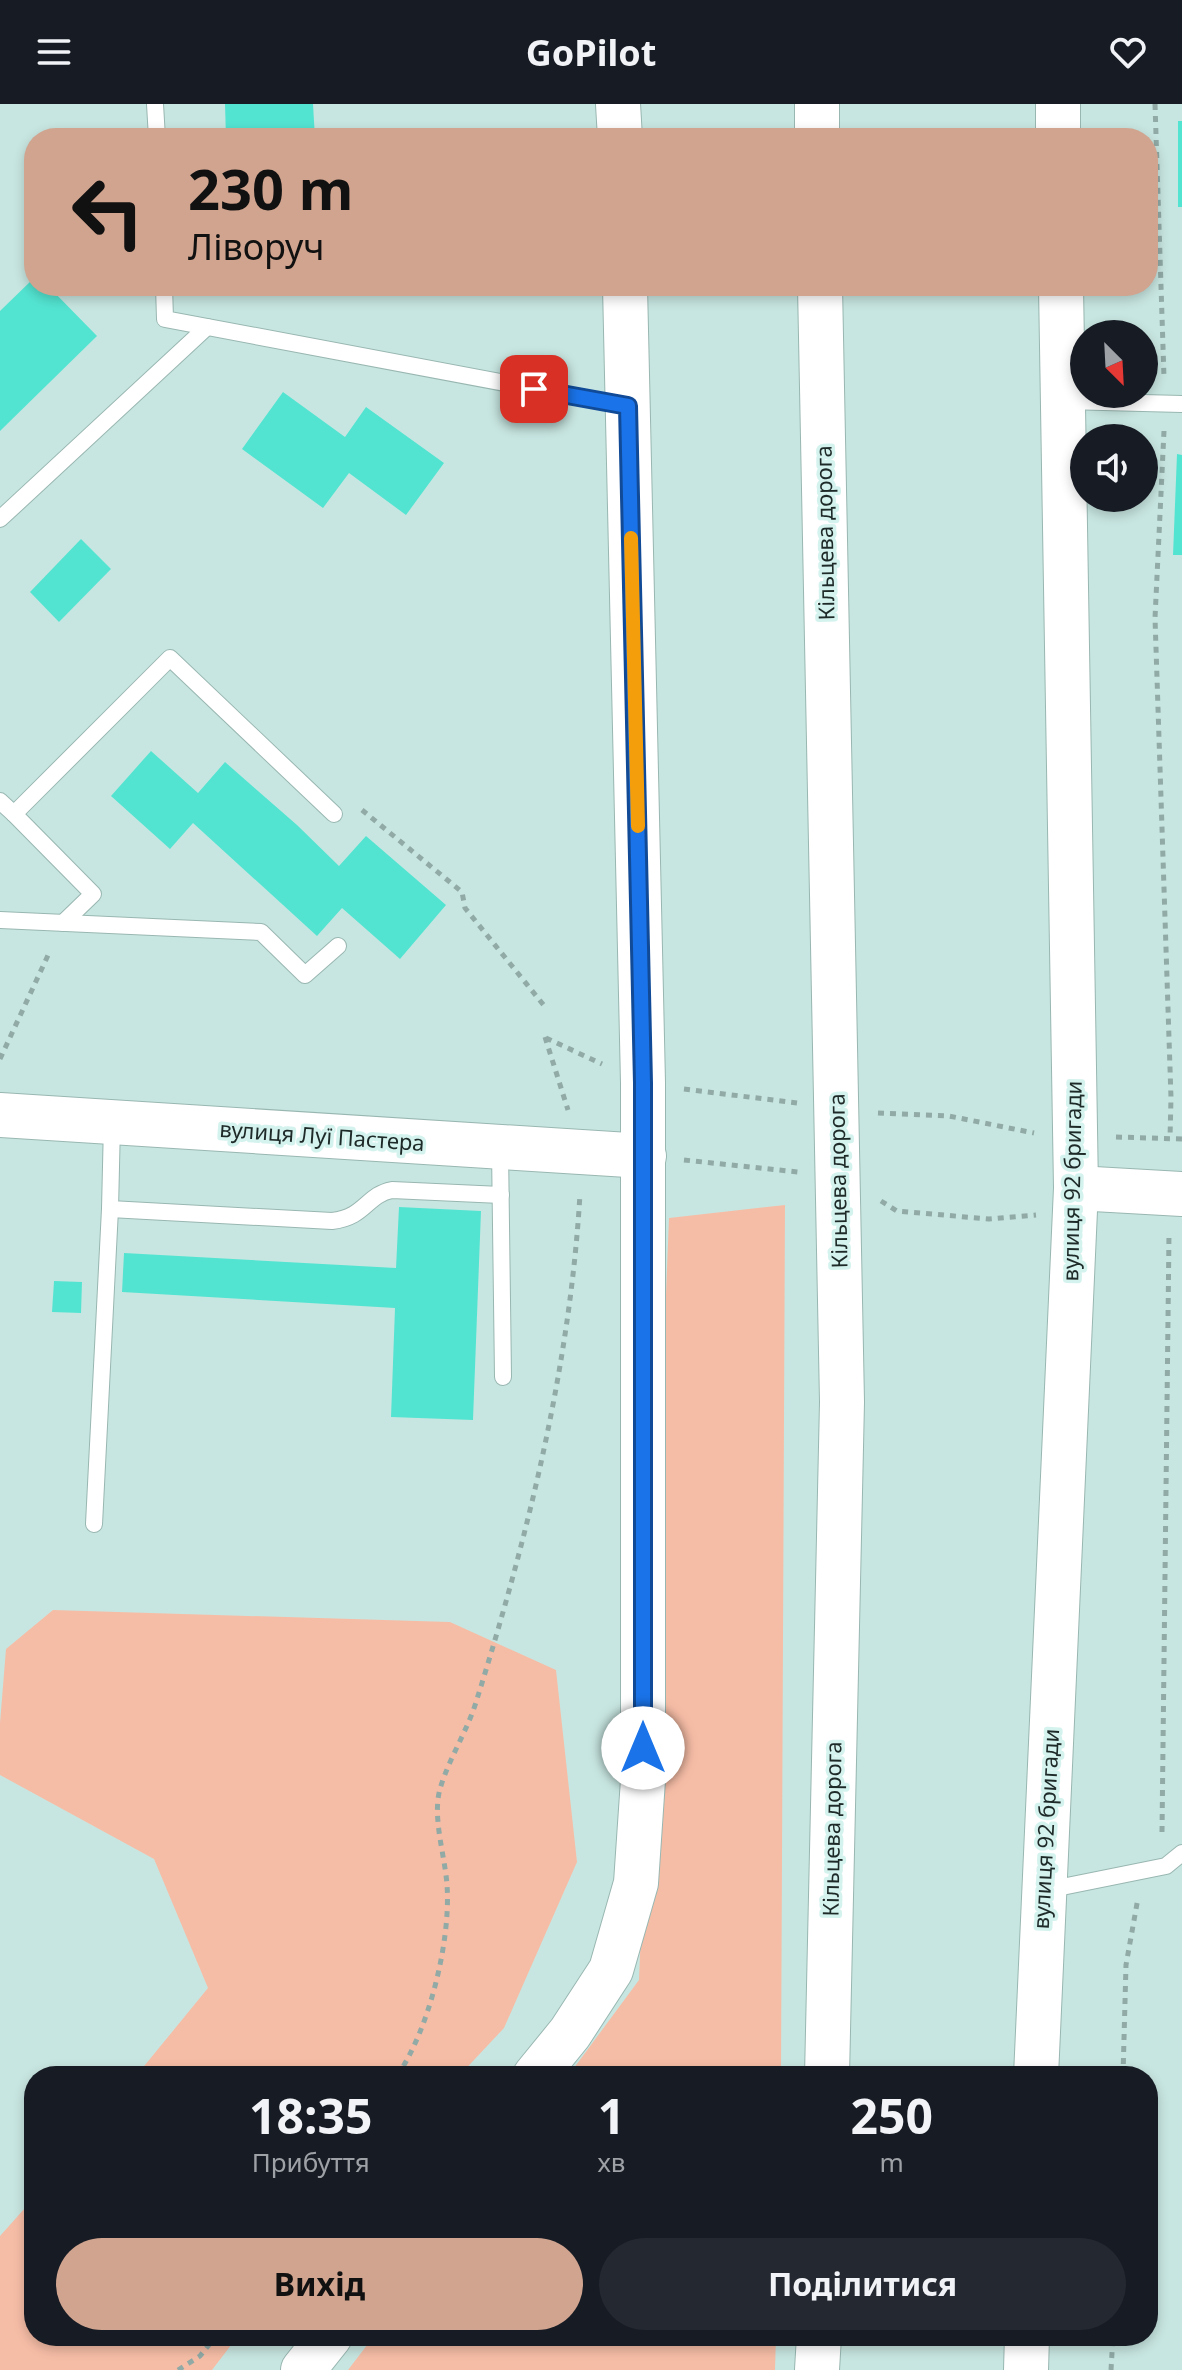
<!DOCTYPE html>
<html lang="uk">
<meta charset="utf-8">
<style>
:root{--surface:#171b24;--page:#242831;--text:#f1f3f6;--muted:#9ea1a6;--accent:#d0a48f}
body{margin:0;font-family:"Noto Sans",sans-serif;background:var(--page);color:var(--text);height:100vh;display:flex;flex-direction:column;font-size:30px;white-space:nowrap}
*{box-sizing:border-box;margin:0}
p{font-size:26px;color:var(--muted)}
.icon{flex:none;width:44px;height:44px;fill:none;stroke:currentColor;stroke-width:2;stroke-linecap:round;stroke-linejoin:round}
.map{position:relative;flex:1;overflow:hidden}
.details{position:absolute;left:24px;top:1962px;width:1134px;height:280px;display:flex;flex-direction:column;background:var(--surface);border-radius:32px;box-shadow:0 4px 12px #0003}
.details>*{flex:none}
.hud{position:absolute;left:24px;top:24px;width:1134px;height:168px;border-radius:32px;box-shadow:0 4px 12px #0003;background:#d0a48f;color:#111;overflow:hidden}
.needle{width:52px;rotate:156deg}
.buttons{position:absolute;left:1070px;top:216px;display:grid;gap:16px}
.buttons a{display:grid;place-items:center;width:88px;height:88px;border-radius:50%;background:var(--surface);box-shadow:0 4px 12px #0003;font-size:40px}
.pin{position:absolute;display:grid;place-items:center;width:68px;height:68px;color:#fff;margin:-34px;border-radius:16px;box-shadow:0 4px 12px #0006}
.me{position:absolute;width:88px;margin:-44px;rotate:0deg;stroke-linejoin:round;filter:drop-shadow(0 0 6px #0008)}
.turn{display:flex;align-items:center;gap:28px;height:168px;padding:0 32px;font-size:36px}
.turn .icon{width:104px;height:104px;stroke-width:2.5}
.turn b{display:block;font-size:56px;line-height:68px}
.eta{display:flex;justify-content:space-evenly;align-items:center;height:136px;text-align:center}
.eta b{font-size:48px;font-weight:700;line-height:56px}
.action{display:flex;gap:16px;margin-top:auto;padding:16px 32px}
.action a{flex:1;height:92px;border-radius:48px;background:var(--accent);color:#111;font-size:32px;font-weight:700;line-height:92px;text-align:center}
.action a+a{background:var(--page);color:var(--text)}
header{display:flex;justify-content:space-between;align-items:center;height:104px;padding:0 32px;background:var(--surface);font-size:36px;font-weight:700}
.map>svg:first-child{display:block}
</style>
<header><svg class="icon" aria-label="menu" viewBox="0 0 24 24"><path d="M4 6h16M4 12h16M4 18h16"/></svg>GoPilot<svg class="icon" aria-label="heart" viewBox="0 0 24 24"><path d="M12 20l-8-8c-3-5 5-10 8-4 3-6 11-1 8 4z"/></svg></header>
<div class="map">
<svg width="1182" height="2266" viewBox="0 0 1182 2266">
<rect width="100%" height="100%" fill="#c8e6e1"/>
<g fill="#f6bda6">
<path d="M 785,1101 L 781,1972 L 568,1972 L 639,1876 L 669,1114 Z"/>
<path d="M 53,1506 L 450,1518 L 556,1566 L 577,1758 L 504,1924 L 459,1972 L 136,1972 L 208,1884 L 154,1755 L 0,1671 L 0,1619 L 6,1545 Z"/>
<path d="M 34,2094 L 34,2232 L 238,2232 L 212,2266 L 0,2266 L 0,2132 Z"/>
<path d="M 374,2232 L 776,2232 L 775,2266 L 348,2266 Z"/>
</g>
<g fill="#53e4d1">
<path d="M 225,0 L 313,0 L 315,34 L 226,34 Z"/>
<rect x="1178" y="17" width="4" height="86"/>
<path d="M 34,174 L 34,182 L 48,182 L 97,232 L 0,327 L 0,207 Z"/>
<path d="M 283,288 L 345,333 L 366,303 L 444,359 L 406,411 L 349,369 L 323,404 L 242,345 Z"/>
<path d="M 1177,350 L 1182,351 L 1182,451 L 1173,451 Z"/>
<path d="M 81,435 L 111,465 L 59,518 L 30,488 Z"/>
<path d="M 151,647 L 198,689 L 225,658 L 297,721 L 339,762 L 366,732 L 446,801 L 400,855 L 342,804 L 317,832 L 193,719 L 170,745 L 111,692 Z"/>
<path d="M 399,1103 L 481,1107 L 473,1316 L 391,1313 L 395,1204 L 122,1188 L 124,1149 L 396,1164 Z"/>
<path d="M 54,1177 L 82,1178 L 81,1209 L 52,1208 Z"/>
</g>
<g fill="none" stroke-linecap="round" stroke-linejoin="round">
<defs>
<g id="lane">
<path d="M 155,0 L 157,34"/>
<path d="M 164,182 L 165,215 L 627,302"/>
<path d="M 1064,297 L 1182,300"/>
<path d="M 0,415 L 207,223"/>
<path d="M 0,697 L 14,710 L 170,554 L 334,710"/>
<path d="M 14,710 L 93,790 L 63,819"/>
<path d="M 0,816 L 261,828 L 305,871 L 338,842"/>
<path d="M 112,1020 L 110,1105 L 332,1117 C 366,1113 366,1091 392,1086 L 501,1091"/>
<path d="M 500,1045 L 503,1273"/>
<path d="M 94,1420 L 110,1105"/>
<path d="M 1047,1786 L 1166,1762 L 1182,1749"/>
</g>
<g id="secondary">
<path d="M 618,0 L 620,34"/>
<path d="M 1058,0 L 1058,34"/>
<path d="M 0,1011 L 644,1052"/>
<path d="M 1076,1084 L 1182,1090"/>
<path d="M 535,1972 L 570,1929 L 611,1866 L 636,1779 L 643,1676 L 643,979 L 625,182"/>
<path d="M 1036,1972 L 1076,1084 L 1061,182"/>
<path d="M 303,2266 L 330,2232"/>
<path d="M 1026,2266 L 1027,2232"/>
</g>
<g id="highway">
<path d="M 817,0 L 817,34"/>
<path d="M 820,182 L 842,1298 L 827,1972"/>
<path d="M 817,2266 L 819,2232"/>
</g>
</defs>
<use href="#lane" stroke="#99b7b1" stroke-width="18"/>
<use href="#secondary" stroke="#99b7b1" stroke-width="46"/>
<use href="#highway" stroke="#99b7b1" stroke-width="46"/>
<g stroke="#91aaa6" stroke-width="5" stroke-dasharray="6 6" stroke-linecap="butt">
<path d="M 1155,0 L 1164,273"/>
<path d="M 1164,327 L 1155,514 L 1171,994 L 1170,1034"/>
<path d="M 362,706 L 462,788 L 465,804 L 546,904"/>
<path d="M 545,933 L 568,1006"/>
<path d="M 546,934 L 602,960"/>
<path d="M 0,955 L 50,847"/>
<path d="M 684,985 L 797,999"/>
<path d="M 878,1009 L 949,1012 L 1034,1029"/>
<path d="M 1116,1033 L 1182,1035"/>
<path d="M 684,1056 L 798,1068"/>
<path d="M 881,1097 L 897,1107 L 989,1115 L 1036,1111"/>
<path d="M 1162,1728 L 1169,1130"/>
<path d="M 397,1972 C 429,1926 451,1837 447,1781 C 445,1752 432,1713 440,1685 C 449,1654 468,1626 477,1595 C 528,1432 570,1261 580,1090"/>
<path d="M 1123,1972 L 1126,1861 L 1138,1794"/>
<path d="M 178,2266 L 200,2252 L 216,2232"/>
<path d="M 1111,2266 L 1113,2232"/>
</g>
<use href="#lane" stroke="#fff" stroke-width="16"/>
<use href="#secondary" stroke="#fff" stroke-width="44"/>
<use href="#highway" stroke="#fff" stroke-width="44"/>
</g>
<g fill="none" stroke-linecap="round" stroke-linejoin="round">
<defs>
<path id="route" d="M 534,285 L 628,302 L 643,979 L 643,1644"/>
</defs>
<use href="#route" stroke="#114b97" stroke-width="20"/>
<use href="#route" stroke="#1a73e8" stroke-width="14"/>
<path stroke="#f59e0b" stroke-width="14" d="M 631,434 L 638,722"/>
</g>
<g text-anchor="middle" stroke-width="7" stroke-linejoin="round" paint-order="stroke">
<g font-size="22" fill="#1e2a28" stroke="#d5f3ee">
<text transform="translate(825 429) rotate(-91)" y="8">Кільцева дорога</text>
<text transform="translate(322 1032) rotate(4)" y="8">вулиця Луї Пастера</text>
<text transform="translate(838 1077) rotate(-91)" y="8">Кільцева дорога</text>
<text transform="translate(1072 1077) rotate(-89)" y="8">вулиця 92 бригади</text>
<text transform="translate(832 1725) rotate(-89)" y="8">Кільцева дорога</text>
<text transform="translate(1046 1725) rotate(-87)" y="8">вулиця 92 бригади</text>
</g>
</g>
</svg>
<div class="buttons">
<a><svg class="needle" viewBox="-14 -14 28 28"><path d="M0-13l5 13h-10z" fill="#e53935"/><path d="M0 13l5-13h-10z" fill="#9ea1a6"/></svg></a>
<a><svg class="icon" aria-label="sound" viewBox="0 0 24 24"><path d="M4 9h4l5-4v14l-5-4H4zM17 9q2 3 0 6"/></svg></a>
</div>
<div class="pin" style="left:534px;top:285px;background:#d93025"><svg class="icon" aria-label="arrive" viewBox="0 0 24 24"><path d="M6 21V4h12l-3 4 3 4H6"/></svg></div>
<svg class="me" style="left:643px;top:1644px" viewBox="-20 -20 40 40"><circle r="19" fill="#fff"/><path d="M0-13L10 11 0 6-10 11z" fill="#1a73e8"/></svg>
<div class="hud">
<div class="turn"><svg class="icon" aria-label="left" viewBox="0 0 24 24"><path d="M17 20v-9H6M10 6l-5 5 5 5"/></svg><div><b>230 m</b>Ліворуч</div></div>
</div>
<section class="details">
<div class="eta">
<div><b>18:35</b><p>Прибуття</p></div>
<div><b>1</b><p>хв</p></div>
<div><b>250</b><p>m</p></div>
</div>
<div class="action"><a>Вихід</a><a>Поділитися</a></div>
</section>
</div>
